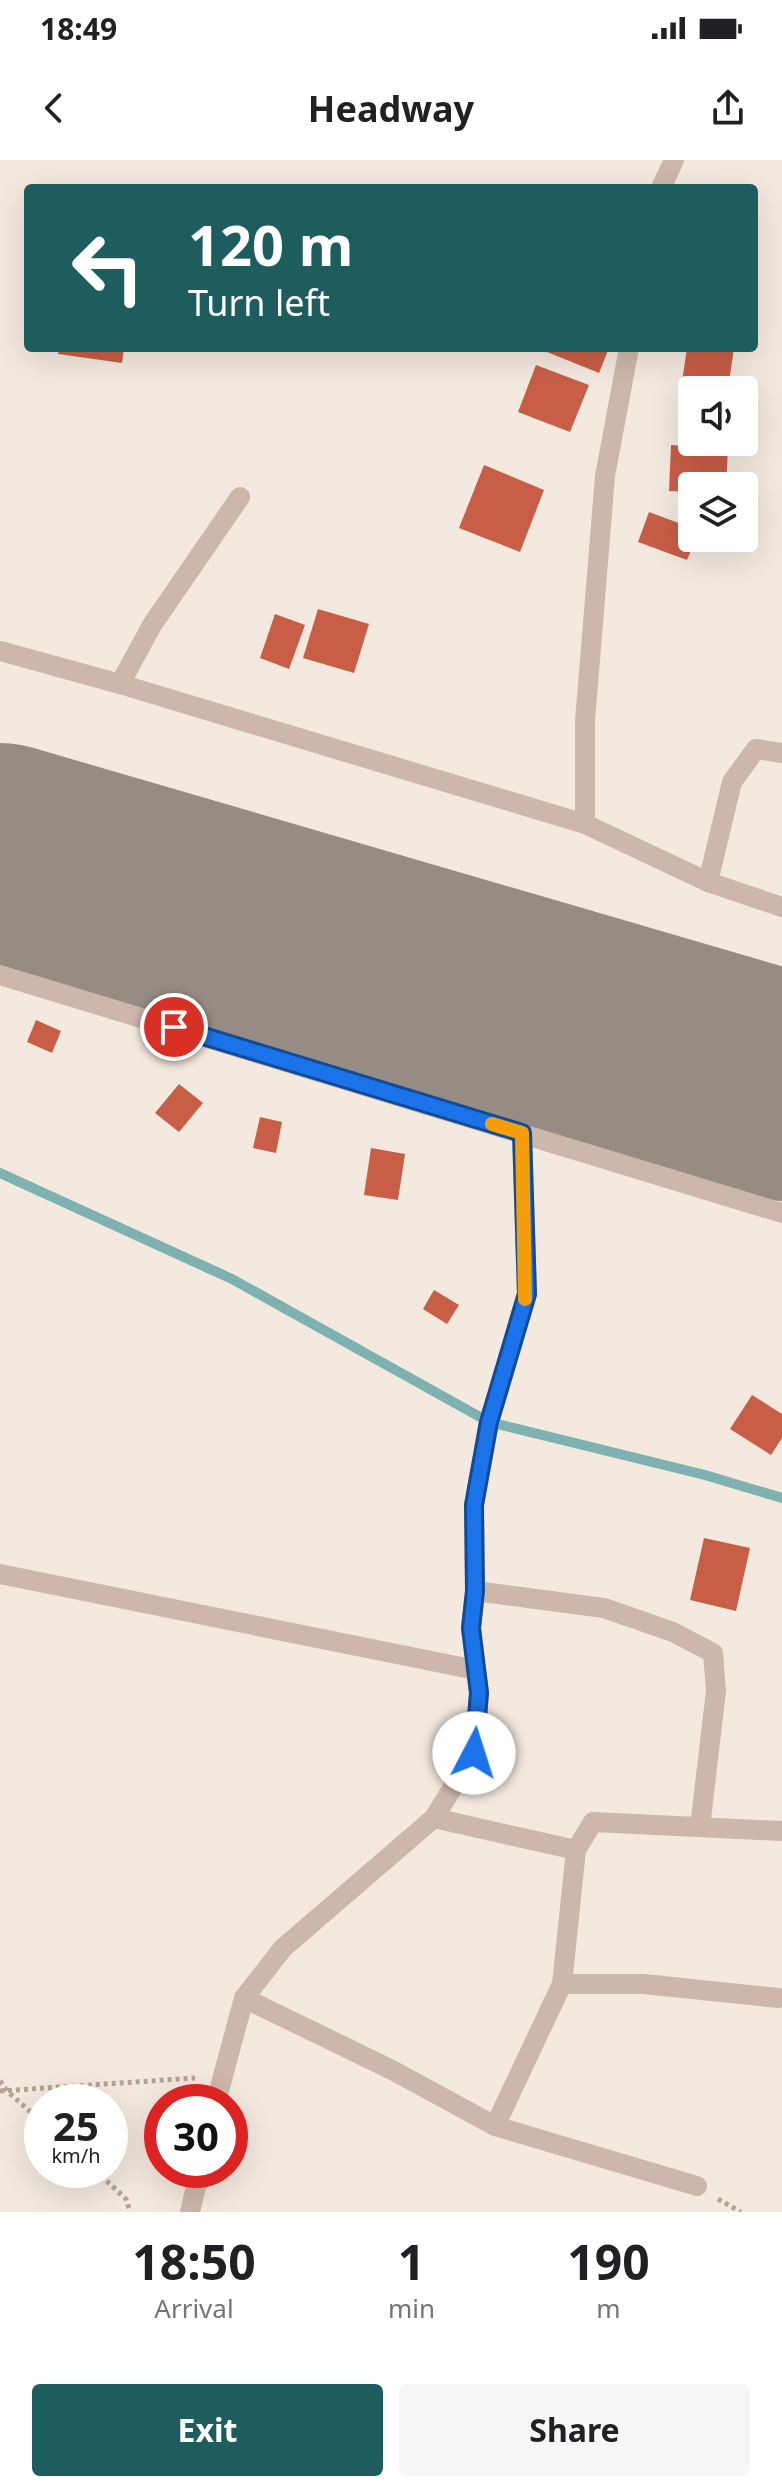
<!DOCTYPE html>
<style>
:root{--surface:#fff;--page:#f6f6f6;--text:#202124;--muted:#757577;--accent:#1d5d5d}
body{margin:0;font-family:"Noto Sans",sans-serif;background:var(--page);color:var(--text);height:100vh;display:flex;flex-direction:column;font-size:30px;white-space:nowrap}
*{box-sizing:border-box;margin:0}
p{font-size:26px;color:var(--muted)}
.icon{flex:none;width:44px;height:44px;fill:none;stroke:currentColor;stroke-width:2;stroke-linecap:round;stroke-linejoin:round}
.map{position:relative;height:2052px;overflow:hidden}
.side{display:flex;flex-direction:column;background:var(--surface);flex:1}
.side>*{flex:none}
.banner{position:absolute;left:24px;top:24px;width:734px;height:168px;border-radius:8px;box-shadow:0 8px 32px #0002;background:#1d5d5d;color:#fff;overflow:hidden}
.buttons{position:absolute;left:678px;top:216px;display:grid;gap:16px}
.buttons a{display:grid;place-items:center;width:80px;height:80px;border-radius:8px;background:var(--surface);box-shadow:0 8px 32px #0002;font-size:40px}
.speed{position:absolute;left:24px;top:1924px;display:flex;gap:16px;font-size:40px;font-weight:700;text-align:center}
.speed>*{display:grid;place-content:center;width:104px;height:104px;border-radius:50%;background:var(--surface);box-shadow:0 8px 32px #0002;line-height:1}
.speed small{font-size:20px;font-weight:400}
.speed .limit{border:12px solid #d22;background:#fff;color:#111}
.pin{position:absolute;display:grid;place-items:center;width:68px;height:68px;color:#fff;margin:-34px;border:4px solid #fff;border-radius:50%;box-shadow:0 2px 8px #0007}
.me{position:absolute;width:88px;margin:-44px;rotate:5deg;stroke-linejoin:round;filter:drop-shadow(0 0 6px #0008)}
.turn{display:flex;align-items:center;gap:28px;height:168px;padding:0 32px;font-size:36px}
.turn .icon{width:104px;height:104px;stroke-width:2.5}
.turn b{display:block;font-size:56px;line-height:68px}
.eta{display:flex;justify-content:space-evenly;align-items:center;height:136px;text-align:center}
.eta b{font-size:48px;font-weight:700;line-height:56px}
.primary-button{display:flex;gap:16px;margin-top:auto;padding:16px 32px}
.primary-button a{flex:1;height:92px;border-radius:8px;background:var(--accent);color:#fff;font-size:32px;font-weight:700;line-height:92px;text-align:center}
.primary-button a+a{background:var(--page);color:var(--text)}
.status{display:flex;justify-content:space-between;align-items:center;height:56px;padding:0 40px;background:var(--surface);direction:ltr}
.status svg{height:22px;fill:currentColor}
header{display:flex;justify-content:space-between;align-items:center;height:104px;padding:0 32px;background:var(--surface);font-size:36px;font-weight:700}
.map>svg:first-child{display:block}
</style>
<div class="status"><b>18:49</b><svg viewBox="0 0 49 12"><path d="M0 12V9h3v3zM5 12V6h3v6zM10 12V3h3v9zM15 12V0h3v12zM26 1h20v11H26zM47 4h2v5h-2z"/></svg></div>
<header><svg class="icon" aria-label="back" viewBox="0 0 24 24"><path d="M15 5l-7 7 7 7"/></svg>Headway<svg class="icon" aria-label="share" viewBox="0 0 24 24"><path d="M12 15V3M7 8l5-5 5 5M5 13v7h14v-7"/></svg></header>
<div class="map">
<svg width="782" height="2052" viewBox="0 0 782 2052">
<rect width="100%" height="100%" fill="#f4e9df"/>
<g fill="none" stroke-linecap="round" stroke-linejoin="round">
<path stroke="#7db2b1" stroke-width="10" d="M 0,1013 L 232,1119 L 489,1262 L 705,1315 L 782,1338"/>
<path stroke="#978c84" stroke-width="230" d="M 0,698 L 782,926"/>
</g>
<g fill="#c95e47">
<path d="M 59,188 L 124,188 L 122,203 L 58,194 Z"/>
<path d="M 537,188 L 609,188 L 599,213 Z"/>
<path d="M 687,188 L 734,188 L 728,229 L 682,222 Z"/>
<path d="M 536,205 L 589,225 L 570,272 L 518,252 Z"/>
<path d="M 671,285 L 728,288 L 726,326 L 692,326 L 692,332 L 669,331 Z"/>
<path d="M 484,305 L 544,330 L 520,392 L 459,368 Z"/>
<path d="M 649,352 L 692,368 L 692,378 L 696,378 L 687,400 L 638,382 Z"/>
<path d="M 318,449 L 369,464 L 354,513 L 303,498 Z"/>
<path d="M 275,454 L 305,465 L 289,509 L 260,498 Z"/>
<path d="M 36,860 L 61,871 L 52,893 L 27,882 Z"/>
<path d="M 179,924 L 203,943 L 179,972 L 155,953 Z"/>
<path d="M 260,957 L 282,962 L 276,993 L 253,988 Z"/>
<path d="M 371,988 L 405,994 L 398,1040 L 364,1035 Z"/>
<path d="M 434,1130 L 459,1145 L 447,1164 L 423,1149 Z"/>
<path d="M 752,1235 L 782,1254 L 782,1278 L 771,1295 L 730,1269 Z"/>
<path d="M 704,1378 L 750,1388 L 736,1451 L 690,1440 Z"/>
</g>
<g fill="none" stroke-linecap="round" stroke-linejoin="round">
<g stroke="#b9a194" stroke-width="5" stroke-dasharray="4 4" stroke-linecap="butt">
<path d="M 0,1921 L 7,1931 L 42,1962"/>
<path d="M 0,1931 L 195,1918"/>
<path d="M 95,2010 L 126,2039 L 130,2052"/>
<path d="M 718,2039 L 741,2052"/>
</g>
<g stroke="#cdb7aa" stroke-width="20">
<path d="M 120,524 L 152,465 L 240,337"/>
<path d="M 708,722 L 732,622 L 756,589 L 782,593"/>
<path d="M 0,1414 L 476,1510"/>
<path d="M 475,1431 L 604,1448 L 673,1472 L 713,1493 L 716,1531 L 700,1667"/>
<path d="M 434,1658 L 576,1690 L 593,1662 L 782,1671"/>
<path d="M 562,1824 L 644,1824 L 778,1838"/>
<path d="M 244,1838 L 392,1910 L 495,1966 L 697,2026"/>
<path d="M 495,1966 L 562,1824 L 576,1690"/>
</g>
<g stroke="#cdb7aa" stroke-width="20">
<path d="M 661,28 L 674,0"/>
<path d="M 0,491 L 120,524 L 585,664 L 708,722 L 782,747"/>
<path d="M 585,664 L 585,561 L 605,316 L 629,188"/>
<path d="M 0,815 L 782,1053"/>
<path d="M 216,1942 L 244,1838 L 283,1788 L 434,1658 L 474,1593 L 479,1533 L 471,1468 L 475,1431 L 474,1345 L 489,1262 L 527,1134 L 522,973"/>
<path d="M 190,2052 L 200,2010"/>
</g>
</g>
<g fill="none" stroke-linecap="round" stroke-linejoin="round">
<defs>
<path id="route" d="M 174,867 L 522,973 L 527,1134 L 489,1262 L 474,1345 L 475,1431 L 471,1468 L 479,1533 L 474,1593"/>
</defs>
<use href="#route" stroke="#114b97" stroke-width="20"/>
<use href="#route" stroke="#1a73e8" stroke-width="14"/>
<path stroke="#f59e0b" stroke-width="14" d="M 492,964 L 522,973 L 525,1139"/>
</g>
</svg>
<div class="buttons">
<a><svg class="icon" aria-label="sound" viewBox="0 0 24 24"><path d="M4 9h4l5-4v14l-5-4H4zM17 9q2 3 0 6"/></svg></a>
<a><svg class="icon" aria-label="layers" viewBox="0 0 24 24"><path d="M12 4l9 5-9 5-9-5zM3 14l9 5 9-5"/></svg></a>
</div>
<div class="speed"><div>25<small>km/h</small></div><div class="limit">30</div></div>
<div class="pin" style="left:174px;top:867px;background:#d93025"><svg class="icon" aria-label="arrive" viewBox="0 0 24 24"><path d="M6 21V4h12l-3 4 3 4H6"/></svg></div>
<svg class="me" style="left:474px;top:1593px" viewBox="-20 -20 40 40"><circle r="19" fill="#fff"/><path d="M0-13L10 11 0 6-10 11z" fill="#1a73e8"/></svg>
<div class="banner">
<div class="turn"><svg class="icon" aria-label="left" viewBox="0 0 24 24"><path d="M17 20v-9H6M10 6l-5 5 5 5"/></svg><div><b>120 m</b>Turn left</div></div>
</div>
</div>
<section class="side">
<div class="eta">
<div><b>18:50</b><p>Arrival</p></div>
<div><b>1</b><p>min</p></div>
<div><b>190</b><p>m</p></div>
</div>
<div class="primary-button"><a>Exit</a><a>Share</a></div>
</section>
